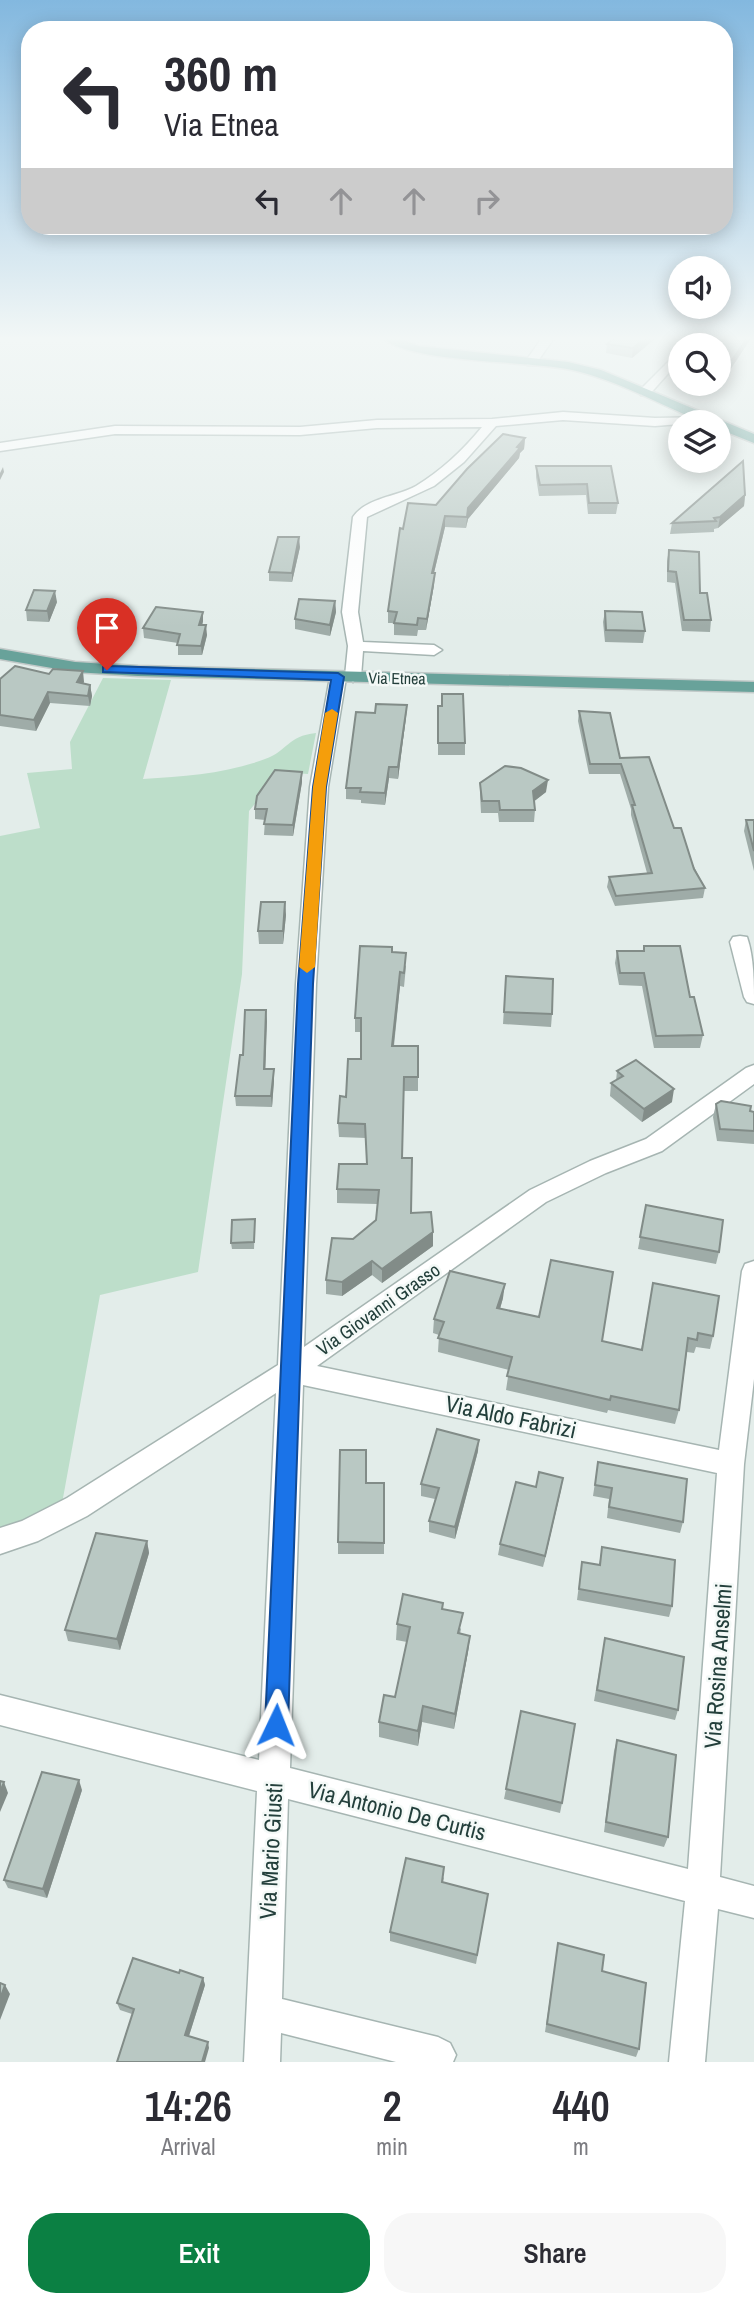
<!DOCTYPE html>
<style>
:root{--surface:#fff;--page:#f7f7f7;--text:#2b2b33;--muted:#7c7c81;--accent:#0b8043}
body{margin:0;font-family:"Archivo Narrow",sans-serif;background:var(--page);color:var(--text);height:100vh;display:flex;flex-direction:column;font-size:26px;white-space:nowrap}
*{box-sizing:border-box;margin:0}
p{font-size:23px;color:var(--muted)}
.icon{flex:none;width:38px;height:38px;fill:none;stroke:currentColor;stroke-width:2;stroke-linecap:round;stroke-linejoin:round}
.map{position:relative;height:2062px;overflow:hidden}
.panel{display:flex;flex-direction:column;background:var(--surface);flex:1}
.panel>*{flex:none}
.guide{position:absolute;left:21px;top:21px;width:712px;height:214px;border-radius:28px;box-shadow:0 4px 18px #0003;background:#fff;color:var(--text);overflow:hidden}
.tools{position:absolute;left:668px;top:256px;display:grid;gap:14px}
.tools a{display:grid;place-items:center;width:63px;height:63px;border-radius:50%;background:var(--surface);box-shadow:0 4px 18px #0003;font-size:35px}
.pin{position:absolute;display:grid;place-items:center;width:60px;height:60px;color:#fff;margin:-72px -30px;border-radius:50% 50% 50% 0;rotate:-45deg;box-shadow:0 0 7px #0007}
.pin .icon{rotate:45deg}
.me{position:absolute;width:77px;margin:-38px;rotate:2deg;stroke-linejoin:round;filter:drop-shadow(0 0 5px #0008)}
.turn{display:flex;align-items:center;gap:24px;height:147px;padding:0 28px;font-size:32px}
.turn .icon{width:91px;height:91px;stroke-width:2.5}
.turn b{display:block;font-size:49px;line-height:60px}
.lanes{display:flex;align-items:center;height:66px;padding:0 28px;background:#0003;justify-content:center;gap:35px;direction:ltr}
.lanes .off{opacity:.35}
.eta{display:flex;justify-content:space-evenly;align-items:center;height:119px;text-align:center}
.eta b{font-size:42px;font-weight:600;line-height:49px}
.button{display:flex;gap:14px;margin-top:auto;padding:14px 28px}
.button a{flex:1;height:80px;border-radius:28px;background:var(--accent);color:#fff;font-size:28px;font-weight:600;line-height:80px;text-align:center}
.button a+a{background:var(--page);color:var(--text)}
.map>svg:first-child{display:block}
</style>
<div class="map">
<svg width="754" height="2062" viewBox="0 0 754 2062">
<rect width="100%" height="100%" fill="#e3edea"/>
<path fill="#bddeca" d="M 103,678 L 171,680 L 143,779 C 185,776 225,774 265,759 C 288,751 287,736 316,733 L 308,774 L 281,772 L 249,811 L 242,974 L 198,1272 L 100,1295 L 61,1509 L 0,1534 L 0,836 L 40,828 L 27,773 L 72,769 L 70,742 Z"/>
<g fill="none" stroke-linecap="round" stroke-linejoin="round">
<defs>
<g id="minor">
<path d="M 542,338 L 554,338 L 535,365 L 527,365 L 525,362 Z"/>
<path d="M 681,349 L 681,359 L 649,395 L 641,395 L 641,389 Z"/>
<path d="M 563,412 L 655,418 L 711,417 L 717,421 L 655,426 L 563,420 L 496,426 L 464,462 L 434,486 L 367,517 L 358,612 L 363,642 L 434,645 L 442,650 L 434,655 L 363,651 L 361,677 L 353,682 L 346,678 L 328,787 L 316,984 L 304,1347 L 530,1190 L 590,1161 L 646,1139 L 746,1068 L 754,1065 L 754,1084 L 662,1151 L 606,1173 L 546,1202 L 317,1366 L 719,1450 L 742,1271 L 745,1264 L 754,1261 L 754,1379 L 744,1464 L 720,1877 L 754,1886 L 754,1918 L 718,1909 L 705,2062 L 669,2062 L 685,1901 L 288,1799 L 282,1999 L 438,2037 L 450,2043 L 456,2055 L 453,2062 L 396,2062 L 281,2033 L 280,2062 L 244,2062 L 257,1791 L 0,1725 L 0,1695 L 259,1760 L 276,1393 L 87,1516 L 38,1541 L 0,1554 L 0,1528 L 22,1521 L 67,1498 L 278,1365 L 296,984 L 310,787 L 330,677 L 338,672 L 345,676 L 348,646 L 342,612 L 353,517 C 366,498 396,497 416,486 C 441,471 464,449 482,427 L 377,428 L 300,435 L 115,434 L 0,451 L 0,443 L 115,426 L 300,427 L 377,420 L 492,419 ZM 303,1385 L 717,1473 L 688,1869 L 290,1768 Z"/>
<path d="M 740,936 L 747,937 C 754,957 754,983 754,1004 L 747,1002 L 744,997 L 730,942 L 733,937 Z"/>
</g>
<g id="major">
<path d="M 382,338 L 399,338 L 418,346 L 568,362 L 601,370 L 754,434 L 754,443 L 719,429 L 719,422 L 702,422 C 659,404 616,380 572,370 C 526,360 414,364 382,338 Z"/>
<path d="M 0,649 L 75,662 L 138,666 L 754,682 L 754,692 L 138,676 L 75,672 L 0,659 Z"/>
</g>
</defs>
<use href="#minor" stroke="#a6b5b2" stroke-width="3"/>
<use href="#major" stroke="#c1c9c8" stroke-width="3"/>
<use href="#minor" fill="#fff" fill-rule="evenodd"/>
<use href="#major" fill="#68a29a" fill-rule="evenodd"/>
</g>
<g fill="#9faca8">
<path d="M 614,338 L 656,338 L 632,358 L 606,353 L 607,344 Z"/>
<path d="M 724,338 L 751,338 L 730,370 L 719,369 L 719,345 Z"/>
<path d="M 525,438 L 524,449 L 520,453 L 519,458 L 468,519 L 466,528 L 445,527 L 434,573 L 434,585 L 426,630 L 418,630 L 417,636 L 394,635 L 394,623 L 388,623 L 388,611 L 403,529 Z"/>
<path d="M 536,466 L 611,466 L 618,503 L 616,514 L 588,514 L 586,495 L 539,496 L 536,477 Z"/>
<path d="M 745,495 L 744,506 L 718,528 L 714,529 L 714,532 L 670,534 L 672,523 Z"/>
<path d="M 300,547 L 292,582 L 269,581 L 269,572 Z"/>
<path d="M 669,550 L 700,593 L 711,620 L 710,632 L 682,631 L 675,583 L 667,582 L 667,561 Z"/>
<path d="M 335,601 L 336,612 L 330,636 L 295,629 L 295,619 Z"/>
<path d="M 57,602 L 49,622 L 27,621 L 26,610 Z"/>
<path d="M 605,611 L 645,631 L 643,643 L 605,642 L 603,622 Z"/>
<path d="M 203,612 L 203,621 L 202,625 L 207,635 L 202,655 L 178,655 L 178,643 L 144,638 L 143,628 Z"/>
<path d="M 83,671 L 83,683 L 90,685 L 92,696 L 90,706 L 50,703 L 36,731 L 0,726 L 0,679 Z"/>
<path d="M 442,694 L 465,743 L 465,755 L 438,755 L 438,706 L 441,706 Z"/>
<path d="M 407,705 L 406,717 L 398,779 L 389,778 L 385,805 L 361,803 L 361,800 L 346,799 L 346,788 L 375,713 Z"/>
<path d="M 579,711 L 620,758 L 674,828 L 705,888 L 703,898 L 615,906 L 607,887 L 609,877 L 647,873 L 631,815 L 631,809 L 620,774 L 589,774 L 578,721 Z"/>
<path d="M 302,782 L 293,836 L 264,835 L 265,820 L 255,819 L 255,809 Z"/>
<path d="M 480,783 L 546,792 L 534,801 L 535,810 L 534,822 L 499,822 L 498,813 L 481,813 L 480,795 Z"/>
<path d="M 746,820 L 754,820 L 754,871 L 744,831 Z"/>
<path d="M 286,915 L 283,944 L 259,944 L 258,931 Z"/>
<path d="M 644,946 L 690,997 L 703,1035 L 700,1048 L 654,1048 L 642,986 L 619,985 L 615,963 L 617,951 L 643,951 Z"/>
<path d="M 392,952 L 406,966 L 404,987 L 400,986 L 394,1046 L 418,1077 L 418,1091 L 404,1091 L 402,1158 L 411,1213 L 433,1246 L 382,1283 L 372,1275 L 342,1296 L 326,1294 L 326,1280 L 353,1239 L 376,1220 L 377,1204 L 337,1203 L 337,1189 L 366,1164 L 366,1138 L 339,1137 L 338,1123 L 346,1097 L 361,1059 L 361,1032 L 355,1032 L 355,1018 Z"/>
<path d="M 506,976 L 552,1014 L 551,1027 L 503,1024 Z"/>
<path d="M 266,1010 L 265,1069 L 274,1069 L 274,1080 L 272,1107 L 236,1106 L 235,1096 L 243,1055 Z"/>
<path d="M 617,1071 L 672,1102 L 642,1122 L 610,1096 L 611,1083 L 616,1081 Z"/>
<path d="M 716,1104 L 754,1112 L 754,1144 L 717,1141 L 713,1117 Z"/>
<path d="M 646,1205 L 719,1252 L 716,1264 L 638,1249 Z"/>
<path d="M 255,1219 L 254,1249 L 232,1249 L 231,1243 Z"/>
<path d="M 653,1283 L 713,1336 L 710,1349 L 696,1347 L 694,1353 L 687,1352 L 679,1410 L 675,1424 L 608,1410 L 607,1413 L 506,1390 L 509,1370 L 438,1352 L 439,1335 L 433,1333 L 434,1319 L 503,1298 L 500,1309 L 602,1341 L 641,1350 Z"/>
<path d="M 478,1451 L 455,1539 L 429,1532 L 429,1521 L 435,1499 L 421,1496 L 421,1484 Z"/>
<path d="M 598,1462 L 683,1522 L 680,1533 L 607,1518 L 609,1499 L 593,1496 Z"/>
<path d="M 563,1478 L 543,1567 L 498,1555 L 500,1544 L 536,1487 Z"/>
<path d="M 366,1483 L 384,1483 L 384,1554 L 338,1554 L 338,1542 Z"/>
<path d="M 147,1541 L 149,1553 L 120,1650 L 68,1641 L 65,1630 Z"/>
<path d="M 602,1547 L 672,1606 L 669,1617 L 577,1600 L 582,1562 L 599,1565 Z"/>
<path d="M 443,1603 L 443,1609 L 461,1629 L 460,1634 L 470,1636 L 468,1652 L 454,1729 L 422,1722 L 418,1746 L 379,1737 L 379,1722 L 395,1697 L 407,1642 L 396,1640 L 397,1624 Z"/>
<path d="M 605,1638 L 678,1710 L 675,1720 L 594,1701 Z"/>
<path d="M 617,1740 L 668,1837 L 664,1847 L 604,1832 L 614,1751 Z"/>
<path d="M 506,1789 L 562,1803 L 560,1813 L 504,1799 Z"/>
<path d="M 82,1790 L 47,1898 L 8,1888 L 4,1880 Z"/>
<path d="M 444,1877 L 443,1882 L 488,1894 L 476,1964 L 390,1941 L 390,1932 Z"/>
<path d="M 558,1943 L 602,1971 L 639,2049 L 636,2057 L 545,2032 Z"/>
<path d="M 179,1973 L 203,1978 L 205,1985 L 189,2036 L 209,2048 L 132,2014 L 120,2010 L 117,2003 Z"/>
</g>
<g fill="#828c88">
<path d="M 645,338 L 656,338 L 632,358 L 633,348 Z"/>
<path d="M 747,338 L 751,338 L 730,370 L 732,360 Z"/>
<path d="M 525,438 L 524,449 L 520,453 L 519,458 L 468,519 L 466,528 L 468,508 L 517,447 Z"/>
<path d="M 3,467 L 4,472 L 0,480 L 0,473 Z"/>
<path d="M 745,495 L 744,506 L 718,528 L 720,517 Z"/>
<path d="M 445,516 L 445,527 L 431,585 L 432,573 Z"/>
<path d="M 299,537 L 300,547 L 292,582 L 292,573 Z"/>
<path d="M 435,573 L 434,585 L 426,630 L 427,619 Z"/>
<path d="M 55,591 L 57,602 L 49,622 L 47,611 Z"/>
<path d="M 335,601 L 336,612 L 330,636 L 330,625 Z"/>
<path d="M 203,612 L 203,621 L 200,635 L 199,625 Z"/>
<path d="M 206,625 L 207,635 L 202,655 L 201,646 Z"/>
<path d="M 83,671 L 84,682 L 79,692 L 77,682 Z"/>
<path d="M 90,685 L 92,696 L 90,706 L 88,696 Z"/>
<path d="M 48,692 L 50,703 L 36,731 L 34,720 Z"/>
<path d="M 407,705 L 406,717 L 398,779 L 398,767 Z"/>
<path d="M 389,767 L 389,778 L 385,805 L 385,793 Z"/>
<path d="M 302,772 L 302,782 L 293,836 L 293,825 Z"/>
<path d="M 548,780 L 546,792 L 532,803 L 533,791 Z"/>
<path d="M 285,902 L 286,915 L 283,944 L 283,931 Z"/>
<path d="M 400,972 L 400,986 L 392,1060 L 392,1046 Z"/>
<path d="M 266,1010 L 267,1021 L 265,1080 L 264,1069 Z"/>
<path d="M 274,1069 L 274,1080 L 272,1107 L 271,1096 Z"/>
<path d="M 674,1089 L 672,1102 L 642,1122 L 644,1109 Z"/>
<path d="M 433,1232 L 433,1246 L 382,1283 L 382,1269 Z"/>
<path d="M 372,1261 L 372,1275 L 342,1296 L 342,1282 Z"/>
<path d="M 505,1284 L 503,1298 L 496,1322 L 497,1308 Z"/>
<path d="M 479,1440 L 478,1451 L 455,1539 L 455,1527 Z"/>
<path d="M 563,1478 L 561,1490 L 543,1567 L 545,1556 Z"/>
<path d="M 147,1541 L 149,1553 L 120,1650 L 117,1639 Z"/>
<path d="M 470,1636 L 468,1652 L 454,1729 L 455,1714 Z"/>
<path d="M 423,1706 L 422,1722 L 418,1746 L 418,1731 Z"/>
<path d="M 79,1780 L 82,1790 L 47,1898 L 43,1889 Z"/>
<path d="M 4,1782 L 8,1793 L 0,1812 L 0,1792 Z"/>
<path d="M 203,1978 L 205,1985 L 187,2042 L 185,2035 Z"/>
<path d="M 5,1985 L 10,1994 L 0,2020 L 0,1999 Z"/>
<path d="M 208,2042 L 209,2048 L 205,2062 L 202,2062 Z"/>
</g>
<g fill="#b9c8c3" stroke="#828c88" stroke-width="2">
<path d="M 614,338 L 645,338 L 633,348 L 607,344 Z"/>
<path d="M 724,338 L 747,338 L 732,360 L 719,359 L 719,345 Z"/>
<path d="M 503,434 L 525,438 L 517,447 L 520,448 L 468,508 L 467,517 L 445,516 L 432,573 L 435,573 L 427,619 L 418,618 L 417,625 L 394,623 L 397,612 L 388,611 L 400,528 L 403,529 L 408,503 L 436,505 L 467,469 Z"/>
<path d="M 743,461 L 745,495 L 720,517 L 714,518 L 716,521 L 672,523 Z"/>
<path d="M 536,466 L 611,466 L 618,503 L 589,503 L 587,484 L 540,485 Z"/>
<path d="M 278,537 L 299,537 L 292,573 L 269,572 Z"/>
<path d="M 669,550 L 699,552 L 700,593 L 707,593 L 711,620 L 684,620 L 676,572 L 668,571 Z"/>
<path d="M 34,590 L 55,591 L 47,611 L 26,610 Z"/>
<path d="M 299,599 L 335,601 L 330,625 L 295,619 Z"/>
<path d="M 156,607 L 203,612 L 199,625 L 206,625 L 201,646 L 177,645 L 180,634 L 143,628 Z"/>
<path d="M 605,611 L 642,612 L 645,631 L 606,630 Z"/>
<path d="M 15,666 L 49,674 L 53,669 L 83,671 L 77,682 L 90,685 L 88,696 L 48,692 L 34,720 L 0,715 L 0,679 Z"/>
<path d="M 442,694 L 463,694 L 465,743 L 438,743 L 438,706 L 442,706 Z"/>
<path d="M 376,704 L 407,705 L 398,767 L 389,767 L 385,793 L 360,792 L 361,788 L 346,788 L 356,712 L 375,713 Z"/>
<path d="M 579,711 L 610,713 L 620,758 L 649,757 L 674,828 L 681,828 L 694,869 L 705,888 L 616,896 L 609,877 L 652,873 L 632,805 L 635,805 L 621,764 L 590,764 Z"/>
<path d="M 505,766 L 521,768 L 548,780 L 533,791 L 535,810 L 500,810 L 499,801 L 482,801 L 480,783 Z"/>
<path d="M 275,770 L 302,772 L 293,825 L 264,824 L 267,809 L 255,809 L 257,796 Z"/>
<path d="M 746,820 L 754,820 L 754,851 Z"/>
<path d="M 261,902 L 285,902 L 283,931 L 258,931 Z"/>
<path d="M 360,946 L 392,947 L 392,952 L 406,953 L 404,973 L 400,972 L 392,1046 L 418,1046 L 418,1077 L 404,1077 L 402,1158 L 412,1158 L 411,1213 L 431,1212 L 433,1232 L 382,1269 L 372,1261 L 342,1282 L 326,1280 L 332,1238 L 353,1239 L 376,1220 L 379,1190 L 337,1189 L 339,1164 L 367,1164 L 365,1124 L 338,1123 L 340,1096 L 346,1097 L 348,1059 L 361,1059 L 361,1018 L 355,1018 Z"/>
<path d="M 644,946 L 680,946 L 690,997 L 694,997 L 703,1035 L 656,1036 L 644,973 L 620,973 L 617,951 L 644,951 Z"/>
<path d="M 506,976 L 553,979 L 552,1014 L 504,1012 Z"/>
<path d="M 245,1010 L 266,1010 L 264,1069 L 274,1069 L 271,1096 L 235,1096 L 240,1055 L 243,1055 Z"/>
<path d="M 636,1060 L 674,1089 L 644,1109 L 611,1083 L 623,1076 L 617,1071 Z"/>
<path d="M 721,1101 L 751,1106 L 750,1111 L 754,1112 L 754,1131 L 720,1129 L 716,1104 Z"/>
<path d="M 646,1205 L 723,1220 L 719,1252 L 640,1237 Z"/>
<path d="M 255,1219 L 254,1242 L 231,1243 L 232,1220 Z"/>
<path d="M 551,1260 L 613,1272 L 602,1341 L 642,1350 L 653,1283 L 719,1296 L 713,1336 L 698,1333 L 697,1340 L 688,1338 L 679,1410 L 611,1396 L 610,1400 L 507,1376 L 512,1357 L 438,1338 L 444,1322 L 434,1319 L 450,1271 L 505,1284 L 497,1308 L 539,1317 Z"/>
<path d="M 437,1429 L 479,1440 L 455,1527 L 429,1521 L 439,1488 L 421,1484 Z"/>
<path d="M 340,1450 L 366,1450 L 366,1483 L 384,1483 L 384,1543 L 338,1542 Z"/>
<path d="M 598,1462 L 687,1479 L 683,1522 L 609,1507 L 612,1488 L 595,1485 Z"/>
<path d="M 539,1472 L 563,1478 L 545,1556 L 500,1544 L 516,1482 L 536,1487 Z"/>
<path d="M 96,1533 L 147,1541 L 117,1639 L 65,1630 Z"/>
<path d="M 602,1547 L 675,1560 L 672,1606 L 579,1589 L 582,1562 L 600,1565 Z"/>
<path d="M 403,1594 L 443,1603 L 442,1609 L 463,1613 L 458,1633 L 470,1636 L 455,1714 L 423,1706 L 418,1731 L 379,1722 L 384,1695 L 395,1697 L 410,1627 L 397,1624 Z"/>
<path d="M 605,1638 L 684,1657 L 678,1710 L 597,1690 Z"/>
<path d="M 521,1711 L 575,1724 L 562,1803 L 506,1789 Z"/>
<path d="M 617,1740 L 676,1755 L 668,1837 L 606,1822 Z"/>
<path d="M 42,1772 L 79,1780 L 43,1889 L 4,1880 Z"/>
<path d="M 0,1781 L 4,1782 L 0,1792 Z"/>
<path d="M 406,1858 L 444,1867 L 442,1882 L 488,1894 L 477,1955 L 390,1932 Z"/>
<path d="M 558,1943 L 604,1955 L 602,1971 L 646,1983 L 639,2049 L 547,2024 Z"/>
<path d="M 133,1958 L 179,1973 L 180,1970 L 203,1978 L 185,2035 L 208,2042 L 202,2062 L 117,2062 L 134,2009 L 117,2003 Z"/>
<path d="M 0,1983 L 5,1985 L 0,1999 Z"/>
</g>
<linearGradient id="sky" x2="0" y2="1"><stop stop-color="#83b8df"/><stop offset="0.54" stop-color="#f2f7f6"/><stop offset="1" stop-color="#f2f7f6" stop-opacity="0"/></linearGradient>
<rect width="754" height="627" fill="url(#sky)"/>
<path fill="#1a73e8" stroke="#114b97" stroke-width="2" d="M 107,666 L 338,673 L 344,677 L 326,787 L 313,984 L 288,1725 L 285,1733 L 276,1736 L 268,1733 L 265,1725 L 298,984 L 313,787 L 331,680 L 103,672 L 103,667 Z"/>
<path fill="#f59e0b" d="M 332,709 L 338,713 L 326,787 L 315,967 L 307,973 L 299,967 L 313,787 L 325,713 Z"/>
<g text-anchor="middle" stroke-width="5" stroke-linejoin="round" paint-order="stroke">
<g font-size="16" fill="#233f3b" stroke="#f4f9f7">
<text transform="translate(397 678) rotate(1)" y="6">Via Etnea</text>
</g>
<g font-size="19" fill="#233f3b" stroke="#f4f9f7">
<text transform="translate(378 1309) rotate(-35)" y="7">Via Giovanni Grasso</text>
</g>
<g font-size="23" fill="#233f3b" stroke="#f4f9f7">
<text transform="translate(511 1417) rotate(12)" y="8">Via Aldo Fabrizi</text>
<text transform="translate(718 1666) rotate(-86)" y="8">Via Rosina Anselmi</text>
<text transform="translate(397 1811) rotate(14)" y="8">Via Antonio De Curtis</text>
<text transform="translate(271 1851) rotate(-87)" y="8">Via Mario Giusti</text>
</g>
</g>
</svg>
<div class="tools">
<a><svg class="icon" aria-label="sound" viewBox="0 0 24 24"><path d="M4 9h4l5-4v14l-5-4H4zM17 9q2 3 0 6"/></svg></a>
<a><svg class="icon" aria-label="search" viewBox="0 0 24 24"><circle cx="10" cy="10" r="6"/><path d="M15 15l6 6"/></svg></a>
<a><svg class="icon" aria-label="layers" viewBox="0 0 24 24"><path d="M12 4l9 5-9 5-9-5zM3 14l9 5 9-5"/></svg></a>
</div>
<div class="pin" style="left:107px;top:670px;background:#d93025"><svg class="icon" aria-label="arrive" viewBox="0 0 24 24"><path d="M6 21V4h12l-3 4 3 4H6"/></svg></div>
<svg class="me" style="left:276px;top:1725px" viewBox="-20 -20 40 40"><path d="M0-17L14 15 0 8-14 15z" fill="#1a73e8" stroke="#fff" stroke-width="4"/></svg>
<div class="guide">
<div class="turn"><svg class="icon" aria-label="left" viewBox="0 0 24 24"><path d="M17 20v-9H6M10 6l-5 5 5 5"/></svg><div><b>360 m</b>Via Etnea</div></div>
<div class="lanes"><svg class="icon" aria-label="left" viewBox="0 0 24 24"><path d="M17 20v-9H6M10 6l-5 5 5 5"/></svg><svg class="icon off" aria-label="ahead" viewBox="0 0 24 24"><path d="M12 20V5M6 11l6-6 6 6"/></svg><svg class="icon off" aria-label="ahead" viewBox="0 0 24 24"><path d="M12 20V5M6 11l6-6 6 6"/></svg><svg class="icon off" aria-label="right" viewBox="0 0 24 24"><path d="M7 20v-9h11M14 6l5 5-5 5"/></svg></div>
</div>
</div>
<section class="panel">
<div class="eta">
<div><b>14:26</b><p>Arrival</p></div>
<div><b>2</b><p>min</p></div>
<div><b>440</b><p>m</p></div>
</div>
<div class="button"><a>Exit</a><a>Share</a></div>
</section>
